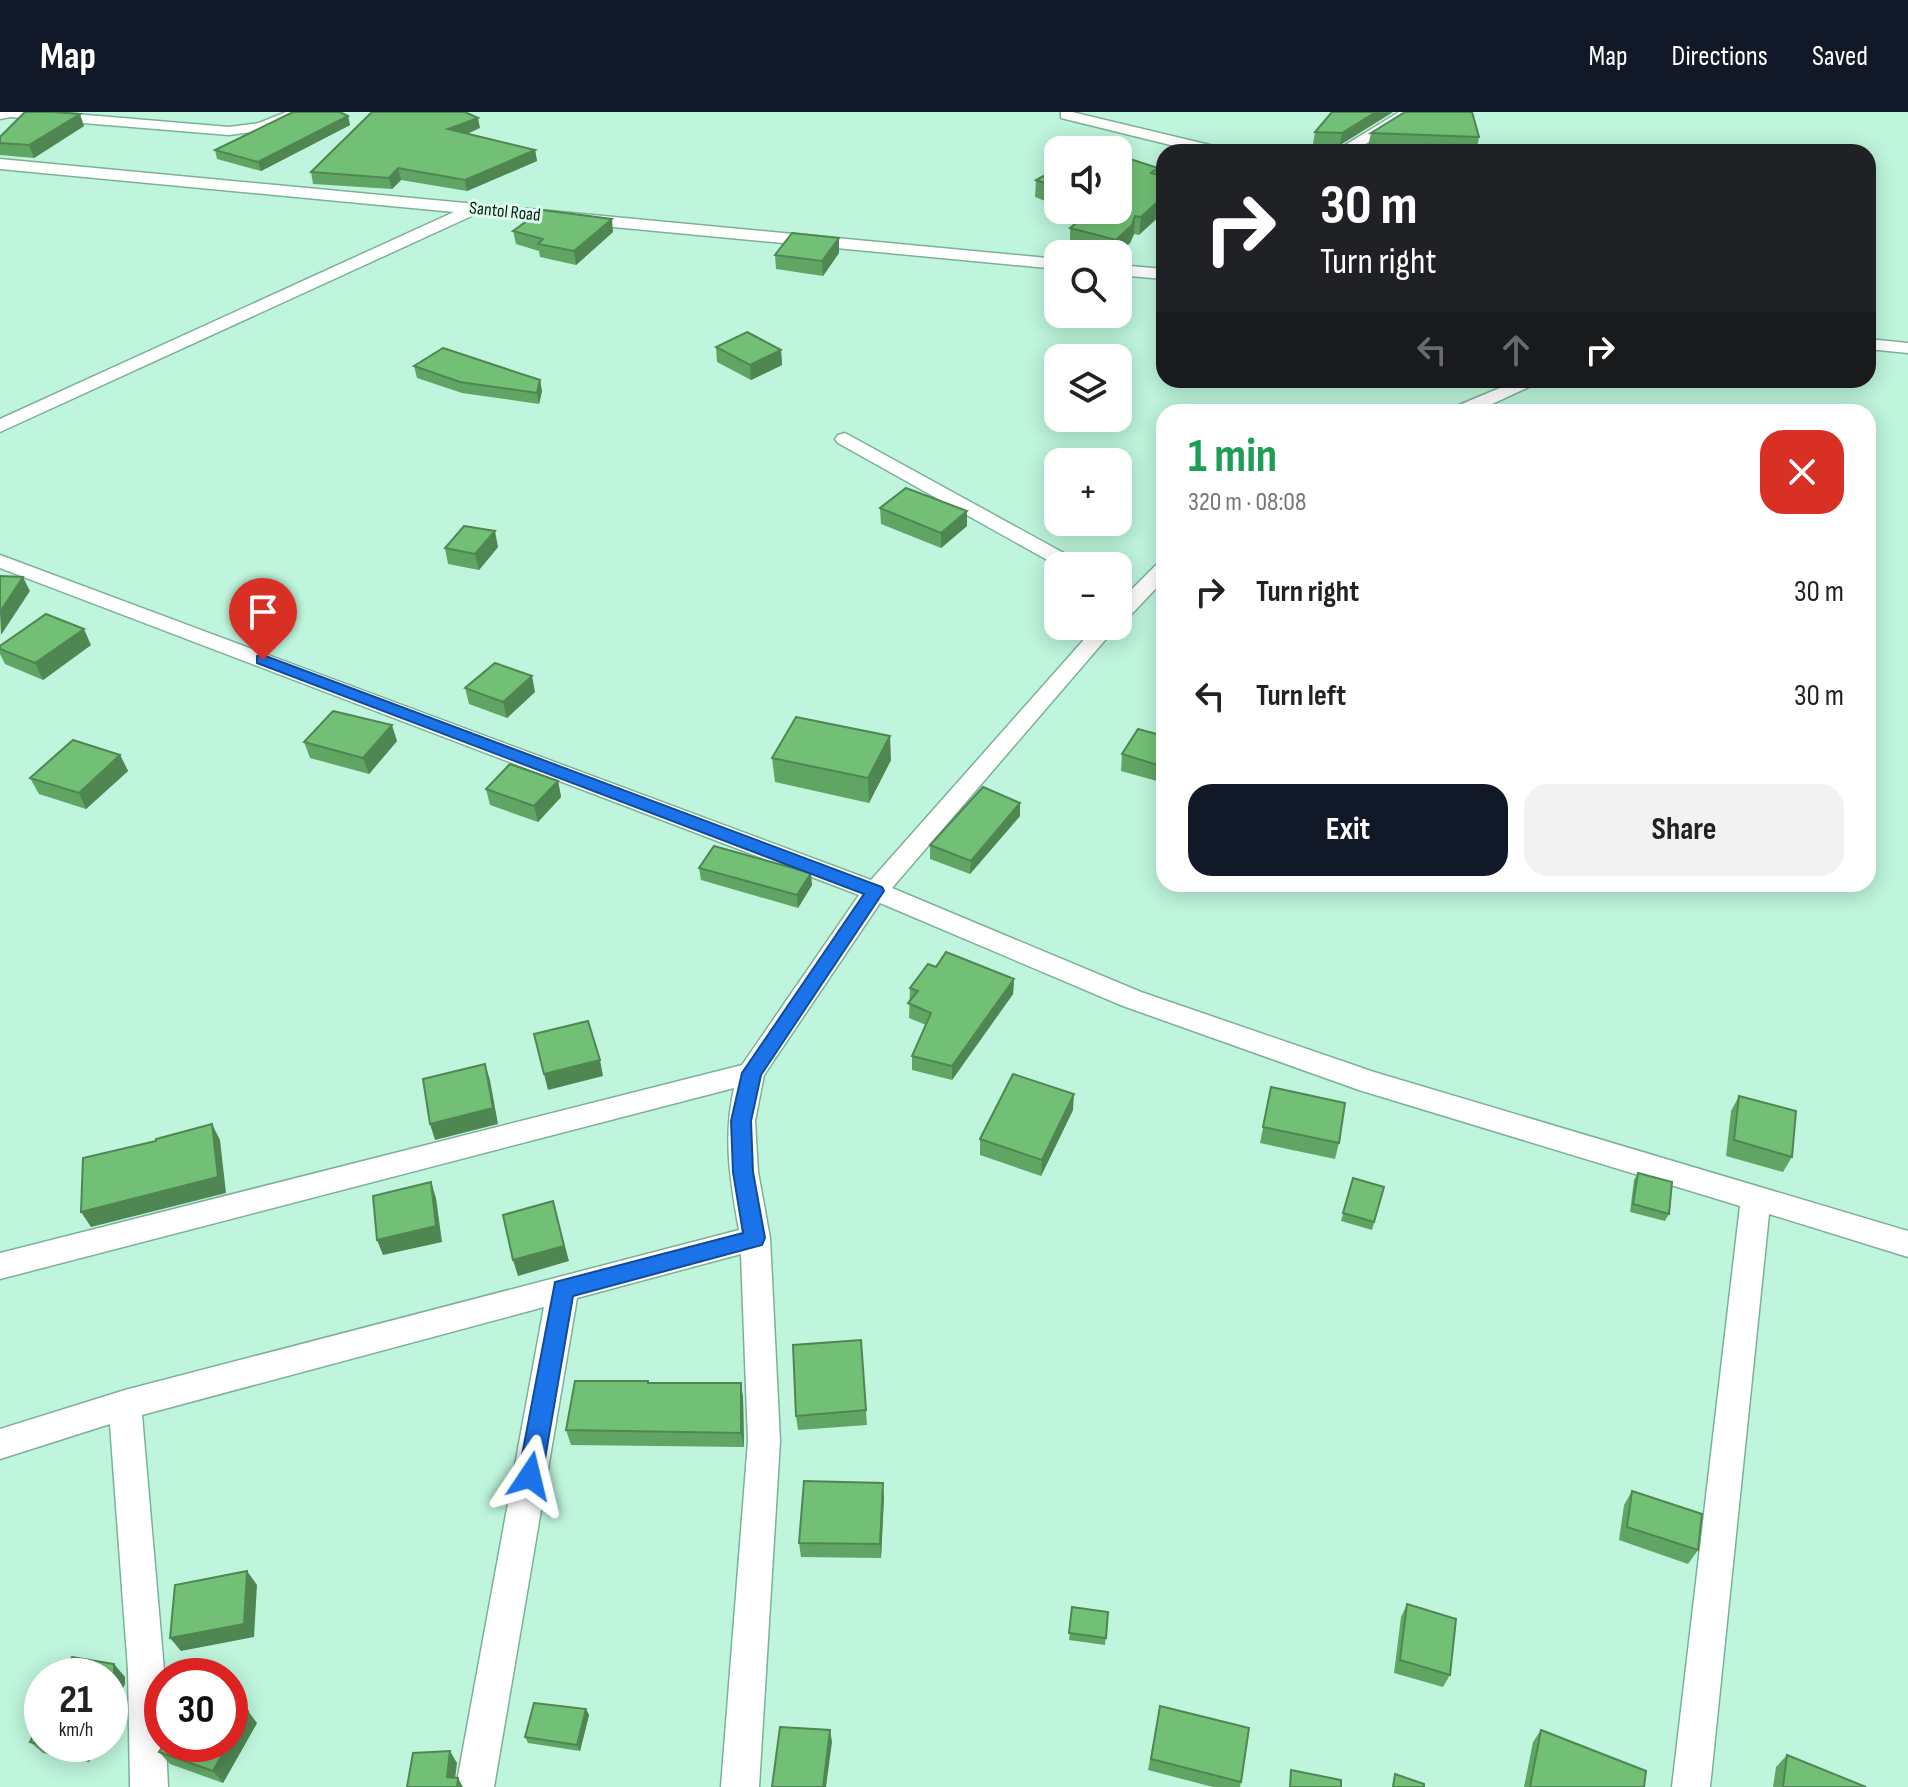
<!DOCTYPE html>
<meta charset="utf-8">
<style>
:root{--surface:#fff;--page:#f2f2f2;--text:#222;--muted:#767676;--accent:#111827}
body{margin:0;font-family:"Sofia Sans Condensed",sans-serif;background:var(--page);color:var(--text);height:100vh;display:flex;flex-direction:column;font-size:30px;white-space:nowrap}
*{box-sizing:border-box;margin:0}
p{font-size:26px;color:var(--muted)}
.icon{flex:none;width:44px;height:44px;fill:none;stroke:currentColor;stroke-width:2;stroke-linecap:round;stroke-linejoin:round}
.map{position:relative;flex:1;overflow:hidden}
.details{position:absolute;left:1156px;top:292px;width:720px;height:488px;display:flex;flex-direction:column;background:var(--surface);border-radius:24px;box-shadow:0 4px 20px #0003}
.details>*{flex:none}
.top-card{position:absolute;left:1156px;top:32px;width:720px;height:244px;border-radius:24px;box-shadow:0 4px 20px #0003;background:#202124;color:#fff;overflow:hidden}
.fabs{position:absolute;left:1044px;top:24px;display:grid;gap:16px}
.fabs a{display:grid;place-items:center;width:88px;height:88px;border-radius:16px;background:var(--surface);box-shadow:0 4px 20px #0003;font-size:40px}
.speed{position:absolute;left:24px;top:1546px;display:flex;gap:16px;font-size:40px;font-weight:700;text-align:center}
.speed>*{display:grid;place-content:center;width:104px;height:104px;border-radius:50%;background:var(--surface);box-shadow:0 4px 20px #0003;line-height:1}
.speed small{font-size:20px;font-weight:400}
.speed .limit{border:12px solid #d22;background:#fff;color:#111}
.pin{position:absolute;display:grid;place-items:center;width:68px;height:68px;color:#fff;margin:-82px -34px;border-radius:50% 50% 50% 0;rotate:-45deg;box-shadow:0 0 8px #0007}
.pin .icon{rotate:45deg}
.me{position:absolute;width:88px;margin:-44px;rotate:10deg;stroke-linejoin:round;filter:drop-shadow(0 0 6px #0008)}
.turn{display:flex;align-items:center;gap:28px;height:168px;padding:0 32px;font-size:36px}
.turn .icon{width:104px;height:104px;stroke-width:2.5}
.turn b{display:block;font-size:56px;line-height:68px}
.lanes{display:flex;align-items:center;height:76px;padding:0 32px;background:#0003;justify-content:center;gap:40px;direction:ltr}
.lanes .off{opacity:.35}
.round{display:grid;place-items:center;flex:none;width:84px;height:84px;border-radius:24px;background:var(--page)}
.headline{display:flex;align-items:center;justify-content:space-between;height:136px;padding:0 32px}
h1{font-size:48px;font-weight:700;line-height:60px;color:#1e9e55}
.action{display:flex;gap:16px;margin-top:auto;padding:16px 32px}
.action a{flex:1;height:92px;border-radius:24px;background:var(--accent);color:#fff;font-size:32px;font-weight:700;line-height:92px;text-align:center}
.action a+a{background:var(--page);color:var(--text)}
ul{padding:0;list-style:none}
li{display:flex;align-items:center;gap:24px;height:104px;padding:0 32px}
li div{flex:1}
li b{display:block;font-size:30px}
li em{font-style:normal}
header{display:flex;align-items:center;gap:48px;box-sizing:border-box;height:112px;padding:0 40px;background:var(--accent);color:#fff}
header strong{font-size:38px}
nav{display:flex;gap:44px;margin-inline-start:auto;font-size:28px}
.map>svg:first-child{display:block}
</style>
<header>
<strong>Map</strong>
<nav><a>Map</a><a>Directions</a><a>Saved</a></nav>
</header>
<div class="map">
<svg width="1908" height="1675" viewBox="0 0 1908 1675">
<rect width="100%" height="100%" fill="#bef5dc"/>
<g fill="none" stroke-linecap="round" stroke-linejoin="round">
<defs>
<g id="minor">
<path d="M 0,0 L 51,0 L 229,15 L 259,11 L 286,0 L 306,0 L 267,18 L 229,23 L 10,5 L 0,7 Z"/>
<path d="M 1061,0 L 1072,0 L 1218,35 L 1226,40 L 1199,40 L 1061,6 Z"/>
<path d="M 1399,0 L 1416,0 L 1353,40 L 1334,40 Z"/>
<path d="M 0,47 L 1058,147 L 1058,157 L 476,102 L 0,320 L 0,307 L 454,100 L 0,57 Z"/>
<path d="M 1118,153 L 1164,157 L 1164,167 L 1118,163 Z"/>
<path d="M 1868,227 L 1908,231 L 1908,241 L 1868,237 Z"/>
<path d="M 1519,268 L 1544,268 L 1475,300 L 1450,300 L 1452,296 Z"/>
<path d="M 845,321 L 1080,450 L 1083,454 L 1058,454 L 838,331 L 835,327 L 838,323 Z"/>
<path d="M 0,443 L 871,768 L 1096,514 L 1118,513 L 892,776 L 1141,880 L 1374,960 L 1908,1119 L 1908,1145 L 1769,1102 L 1710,1675 L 1672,1675 L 1740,1094 L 1359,978 L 1123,894 L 880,791 L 764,963 L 755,1009 L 758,1060 L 770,1126 L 780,1329 L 759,1675 L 721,1675 L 748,1329 L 741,1142 L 577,1186 L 494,1675 L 456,1675 L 544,1195 L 142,1303 L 164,1558 L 162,1632 L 166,1632 L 168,1675 L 130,1675 L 128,1558 L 110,1312 L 0,1347 L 0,1317 L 125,1278 L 739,1118 C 730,1069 723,1025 734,976 L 0,1167 L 0,1141 L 742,953 L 859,783 L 0,456 Z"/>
<path d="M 1164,450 L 1164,468 L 1126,508 L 1118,509 L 1118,491 L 1157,452 Z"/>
</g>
</defs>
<use href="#minor" stroke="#7cb099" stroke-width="3"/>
<use href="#minor" fill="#fff" fill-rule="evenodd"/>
</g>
<g fill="#61a565">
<path d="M 1393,0 L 1340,33 L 1313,32 L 1315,20 Z"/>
<path d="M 348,4 L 350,13 L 261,59 L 217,47 L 215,38 Z"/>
<path d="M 84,14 L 34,46 L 0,43 L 0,25 Z"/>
<path d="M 480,16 L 467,22 L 535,38 L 537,49 L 467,79 L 401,68 L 392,77 L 313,72 L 311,60 Z"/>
<path d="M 1371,21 L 1479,25 L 1477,37 L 1368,34 Z"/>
<path d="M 1058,56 L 1058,94 L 1035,85 L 1036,68 Z"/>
<path d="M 1158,56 L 1139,123 L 1134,122 L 1130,131 L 1118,142 L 1100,142 L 1070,134 L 1070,116 L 1085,103 L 1071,98 L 1118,98 Z"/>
<path d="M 513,119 L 613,120 L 576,153 L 540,145 L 539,139 L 516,132 Z"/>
<path d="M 839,141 L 823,164 L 776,157 L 775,143 Z"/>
<path d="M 716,235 L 781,238 L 782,253 L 751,268 L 717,250 Z"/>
<path d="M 414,254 L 542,279 L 539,292 L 462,281 L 417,266 Z"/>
<path d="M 880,396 L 967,414 L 941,436 L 881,412 Z"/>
<path d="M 498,435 L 479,458 L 448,452 L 445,436 Z"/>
<path d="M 91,533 L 43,568 L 5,552 L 0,542 L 0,534 Z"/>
<path d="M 465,576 L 535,580 L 507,606 L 469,592 Z"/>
<path d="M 1164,624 L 1164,671 L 1121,659 L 1122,642 Z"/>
<path d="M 397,629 L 369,662 L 310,646 L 304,630 Z"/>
<path d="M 120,643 L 128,659 L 86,697 L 39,682 L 30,666 Z"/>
<path d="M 772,646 L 891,648 L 869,691 L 775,670 Z"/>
<path d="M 558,669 L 561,685 L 538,710 L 490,693 L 486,677 Z"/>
<path d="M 1020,704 L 970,762 L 930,747 L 930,733 Z"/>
<path d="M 699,756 L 812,773 L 798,796 L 701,768 Z"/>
<path d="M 936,855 L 1014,867 L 1013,882 L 952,968 L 912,958 L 912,944 L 926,913 L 909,906 L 910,876 Z"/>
<path d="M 1271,975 L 1339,1031 L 1335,1047 L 1260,1031 Z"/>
<path d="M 1739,984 L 1792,1045 L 1783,1060 L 1726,1044 L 1731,999 Z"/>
<path d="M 1073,998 L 1041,1064 L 980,1043 L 980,1027 Z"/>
<path d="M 1638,1061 L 1669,1102 L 1665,1109 L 1630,1100 L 1634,1068 Z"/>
<path d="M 1353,1066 L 1384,1075 L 1372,1118 L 1341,1109 Z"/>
<path d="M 861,1228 L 867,1313 L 798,1318 L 796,1304 Z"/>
<path d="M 648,1269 L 649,1271 L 741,1271 L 743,1286 L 744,1335 L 571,1333 L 566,1318 Z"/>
<path d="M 1632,1379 L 1698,1438 L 1688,1452 L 1619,1428 L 1624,1393 Z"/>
<path d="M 884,1385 L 881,1446 L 801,1445 L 799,1431 Z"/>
<path d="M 1407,1492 L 1450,1563 L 1443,1575 L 1394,1561 L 1401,1505 Z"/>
<path d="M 1072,1495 L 1108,1500 L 1105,1533 L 1069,1528 Z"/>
<path d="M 1160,1594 L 1241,1670 L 1240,1675 L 1213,1675 L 1148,1658 Z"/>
<path d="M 586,1597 L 589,1603 L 580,1639 L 528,1631 L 525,1625 Z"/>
<path d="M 257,1611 L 223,1671 L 170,1652 L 159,1640 Z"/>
<path d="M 1541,1618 L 1644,1675 L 1524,1675 L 1533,1630 Z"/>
<path d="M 30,1630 L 42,1632 L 97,1632 L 89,1650 L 43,1641 Z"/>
<path d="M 1787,1643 L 1866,1675 L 1773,1675 L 1776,1655 Z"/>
</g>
<g fill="#4f8652">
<path d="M 1376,0 L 1393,0 L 1340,33 L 1342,21 Z"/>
<path d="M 80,2 L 84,14 L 34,46 L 29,33 Z"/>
<path d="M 348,4 L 350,13 L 261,59 L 258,50 Z"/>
<path d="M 478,6 L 480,16 L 450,28 L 448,17 Z"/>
<path d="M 535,38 L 537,49 L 467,79 L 465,68 Z"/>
<path d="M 398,56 L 401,68 L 392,77 L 389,66 Z"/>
<path d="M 1164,84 L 1164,100 L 1139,123 L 1141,105 Z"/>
<path d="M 1135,104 L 1134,122 L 1130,131 L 1118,142 L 1115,142 L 1116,128 Z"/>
<path d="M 612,107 L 613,120 L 576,153 L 574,139 Z"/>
<path d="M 839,126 L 839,141 L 823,164 L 822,149 Z"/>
<path d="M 781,238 L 782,253 L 751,268 L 750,253 Z"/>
<path d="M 540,268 L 542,279 L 539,292 L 537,281 Z"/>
<path d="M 967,399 L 967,414 L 941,436 L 941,421 Z"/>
<path d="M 495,419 L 498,435 L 479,458 L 475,442 Z"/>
<path d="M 23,465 L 30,479 L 1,523 L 0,500 Z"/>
<path d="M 84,517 L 91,533 L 43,568 L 35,551 Z"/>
<path d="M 532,564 L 535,580 L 507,606 L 503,590 Z"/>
<path d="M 392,613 L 397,629 L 369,662 L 363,646 Z"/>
<path d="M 890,624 L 891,648 L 869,691 L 868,666 Z"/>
<path d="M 120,643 L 128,659 L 86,697 L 79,681 Z"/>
<path d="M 558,669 L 561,685 L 538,710 L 534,694 Z"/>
<path d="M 1020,691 L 1020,704 L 970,762 L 971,749 Z"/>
<path d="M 811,761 L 812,773 L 798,796 L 797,783 Z"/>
<path d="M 1014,867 L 1013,882 L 952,968 L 952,954 Z"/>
<path d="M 600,948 L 603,964 L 548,978 L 544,962 Z"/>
<path d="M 485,952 L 490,968 L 498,1012 L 435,1028 L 430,1012 Z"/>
<path d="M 1074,982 L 1073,998 L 1041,1064 L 1042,1048 Z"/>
<path d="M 212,1012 L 220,1028 L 226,1081 L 91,1115 L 81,1100 Z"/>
<path d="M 431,1070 L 436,1086 L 442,1130 L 383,1143 L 377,1128 Z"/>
<path d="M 557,1104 L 569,1149 L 518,1164 L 513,1148 Z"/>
<path d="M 741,1271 L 743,1286 L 744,1335 L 741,1321 Z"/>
<path d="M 883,1371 L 884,1385 L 881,1446 L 880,1432 Z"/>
<path d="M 247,1459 L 257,1473 L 254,1525 L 181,1539 L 170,1526 Z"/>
<path d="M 114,1552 L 125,1565 L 125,1572 L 110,1605 L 110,1568 Z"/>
<path d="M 586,1597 L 589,1603 L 580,1639 L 577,1633 Z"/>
<path d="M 248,1599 L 257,1611 L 223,1671 L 213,1659 L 228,1632 L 230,1632 L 230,1629 Z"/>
<path d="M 830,1618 L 832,1630 L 826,1675 L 823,1675 Z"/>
<path d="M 80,1632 L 97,1632 L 89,1650 L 77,1638 Z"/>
<path d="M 450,1639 L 457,1651 L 454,1675 L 447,1665 Z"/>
<path d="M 458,1666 L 463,1675 L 457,1675 Z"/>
</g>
<g fill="#71c075" stroke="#4f8652" stroke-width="2">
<path d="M 25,0 L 53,0 L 80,2 L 29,33 L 0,31 L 0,25 Z"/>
<path d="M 293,0 L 340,0 L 348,4 L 258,50 L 215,38 Z"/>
<path d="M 372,0 L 465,0 L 478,6 L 448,17 L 535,38 L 465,68 L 398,56 L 389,66 L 311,60 Z"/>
<path d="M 1332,0 L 1376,0 L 1342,21 L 1315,20 Z"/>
<path d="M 1405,0 L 1472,0 L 1479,25 L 1371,21 Z"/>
<path d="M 1118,43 L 1158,56 L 1151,61 L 1164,65 L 1164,84 L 1141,105 L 1135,104 L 1132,113 L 1116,128 L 1070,116 L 1092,98 L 1118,98 Z"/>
<path d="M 1058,56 L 1058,76 L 1036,68 Z"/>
<path d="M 542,98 L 612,107 L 574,139 L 538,132 L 543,127 L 513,119 Z"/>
<path d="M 792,121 L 839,126 L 822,149 L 775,143 Z"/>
<path d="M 747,220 L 781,238 L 750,253 L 716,235 Z"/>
<path d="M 443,236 L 540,268 L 537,281 L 460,270 L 414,254 Z"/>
<path d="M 906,376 L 967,399 L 941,421 L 880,396 Z"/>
<path d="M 464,414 L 495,419 L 475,442 L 445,436 Z"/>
<path d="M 0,464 L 23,465 L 0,500 Z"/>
<path d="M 46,502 L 84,517 L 35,551 L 0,537 L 0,534 Z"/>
<path d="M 495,551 L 532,564 L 503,590 L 465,576 Z"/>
<path d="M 333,599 L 392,613 L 363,646 L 304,630 Z"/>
<path d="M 796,605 L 890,624 L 868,666 L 772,646 Z"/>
<path d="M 1138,617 L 1164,624 L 1164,655 L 1122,642 Z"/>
<path d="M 73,628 L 120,643 L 79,681 L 30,666 Z"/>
<path d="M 510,652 L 558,669 L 534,694 L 486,677 Z"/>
<path d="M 983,675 L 1020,691 L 971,749 L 930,733 Z"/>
<path d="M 714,734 L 811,761 L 797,783 L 699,756 Z"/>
<path d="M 946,840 L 1014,867 L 952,954 L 912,944 L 931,901 L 908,891 L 918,879 L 910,876 L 928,852 L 936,855 Z"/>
<path d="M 588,909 L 600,948 L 544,962 L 534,922 Z"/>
<path d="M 485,952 L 493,996 L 430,1012 L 423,967 Z"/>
<path d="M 1013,962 L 1074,982 L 1042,1048 L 980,1027 Z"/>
<path d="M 1271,975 L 1345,991 L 1339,1031 L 1263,1015 Z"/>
<path d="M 1739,984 L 1796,999 L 1792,1045 L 1734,1028 Z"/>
<path d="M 212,1012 L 218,1065 L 81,1100 L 83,1046 L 156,1029 L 156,1027 Z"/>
<path d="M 1638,1061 L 1672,1070 L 1669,1102 L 1633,1092 Z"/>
<path d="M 1353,1066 L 1384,1075 L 1374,1110 L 1343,1101 Z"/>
<path d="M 431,1070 L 436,1114 L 377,1128 L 373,1084 Z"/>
<path d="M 553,1089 L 564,1134 L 513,1148 L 503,1103 Z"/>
<path d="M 861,1228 L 866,1298 L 796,1304 L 793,1233 Z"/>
<path d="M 575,1269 L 648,1269 L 648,1271 L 741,1271 L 741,1321 L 566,1318 Z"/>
<path d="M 804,1369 L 883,1371 L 880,1432 L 799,1431 Z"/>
<path d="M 1632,1379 L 1702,1402 L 1698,1438 L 1627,1415 Z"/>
<path d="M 247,1459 L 244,1512 L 170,1526 L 175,1473 Z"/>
<path d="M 1407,1492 L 1456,1507 L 1450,1563 L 1400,1548 Z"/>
<path d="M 1072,1495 L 1108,1500 L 1106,1526 L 1069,1521 Z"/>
<path d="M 72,1545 L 114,1552 L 114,1560 L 110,1568 L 110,1564 L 63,1564 Z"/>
<path d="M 534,1591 L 586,1597 L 577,1633 L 525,1625 Z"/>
<path d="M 230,1592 L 248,1599 L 230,1629 Z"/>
<path d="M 1160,1594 L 1249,1616 L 1241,1670 L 1151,1647 Z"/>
<path d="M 42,1606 L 42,1632 L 30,1630 Z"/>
<path d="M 780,1615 L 830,1618 L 823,1675 L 772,1675 Z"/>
<path d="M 1541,1618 L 1646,1659 L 1644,1675 L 1530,1675 Z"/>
<path d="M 44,1632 L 80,1632 L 77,1638 Z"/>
<path d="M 164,1632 L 228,1632 L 213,1659 L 159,1640 Z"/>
<path d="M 450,1639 L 447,1665 L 458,1666 L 457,1675 L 407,1675 L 413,1641 Z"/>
<path d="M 1787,1643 L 1866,1675 L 1783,1675 Z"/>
<path d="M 1291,1658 L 1341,1668 L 1341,1675 L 1290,1675 Z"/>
<path d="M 1395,1662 L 1424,1672 L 1424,1675 L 1393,1675 Z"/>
</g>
<path fill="#1a73e8" stroke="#114b97" stroke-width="2" d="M 263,543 L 882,775 L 884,779 L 761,963 L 751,1009 L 753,1060 L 765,1126 L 762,1133 L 573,1184 L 542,1364 L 538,1371 L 530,1375 L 522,1371 L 518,1364 L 555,1170 L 743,1121 L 733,1060 L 731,1009 L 742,961 L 864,782 L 257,551 L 257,544 Z"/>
<g text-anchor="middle" stroke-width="6" stroke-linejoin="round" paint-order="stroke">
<g font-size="18" fill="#051a12" stroke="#dcfced">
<text transform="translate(505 99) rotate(6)" y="6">Santol Road</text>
</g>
</g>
</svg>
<div class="fabs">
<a><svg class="icon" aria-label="sound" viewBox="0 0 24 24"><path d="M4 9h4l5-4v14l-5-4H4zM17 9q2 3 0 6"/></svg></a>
<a><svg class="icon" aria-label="search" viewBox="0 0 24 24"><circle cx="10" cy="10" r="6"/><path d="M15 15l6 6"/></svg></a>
<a><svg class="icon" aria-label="layers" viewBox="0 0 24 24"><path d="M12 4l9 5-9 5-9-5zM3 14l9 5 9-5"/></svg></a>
<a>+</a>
<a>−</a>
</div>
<div class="speed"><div>21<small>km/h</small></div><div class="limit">30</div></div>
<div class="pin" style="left:263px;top:548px;background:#d93025"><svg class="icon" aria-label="arrive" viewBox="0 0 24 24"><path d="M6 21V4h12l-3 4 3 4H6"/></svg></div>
<svg class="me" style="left:530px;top:1364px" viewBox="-20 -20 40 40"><path d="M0-17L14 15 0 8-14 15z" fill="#1a73e8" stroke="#fff" stroke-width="4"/></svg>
<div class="top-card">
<div class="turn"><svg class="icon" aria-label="right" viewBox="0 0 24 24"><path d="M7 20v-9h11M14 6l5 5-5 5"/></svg><div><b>30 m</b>Turn right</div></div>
<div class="lanes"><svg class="icon off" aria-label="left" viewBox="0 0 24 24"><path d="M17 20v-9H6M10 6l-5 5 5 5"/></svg><svg class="icon off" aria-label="ahead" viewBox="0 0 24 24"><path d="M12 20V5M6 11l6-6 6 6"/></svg><svg class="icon" aria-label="right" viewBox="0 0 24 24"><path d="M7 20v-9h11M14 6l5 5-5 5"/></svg></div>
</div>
<section class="details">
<div class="headline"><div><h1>1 min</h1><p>320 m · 08:08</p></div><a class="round" style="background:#d93025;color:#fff"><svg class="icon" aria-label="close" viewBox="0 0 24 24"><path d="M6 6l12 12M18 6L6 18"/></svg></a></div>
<ul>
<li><svg class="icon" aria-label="right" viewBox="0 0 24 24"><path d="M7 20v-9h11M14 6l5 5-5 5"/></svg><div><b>Turn right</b></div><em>30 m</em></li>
<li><svg class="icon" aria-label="left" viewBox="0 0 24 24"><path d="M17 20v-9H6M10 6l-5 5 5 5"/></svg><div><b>Turn left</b></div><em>30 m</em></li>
</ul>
<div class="action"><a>Exit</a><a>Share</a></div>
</section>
</div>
